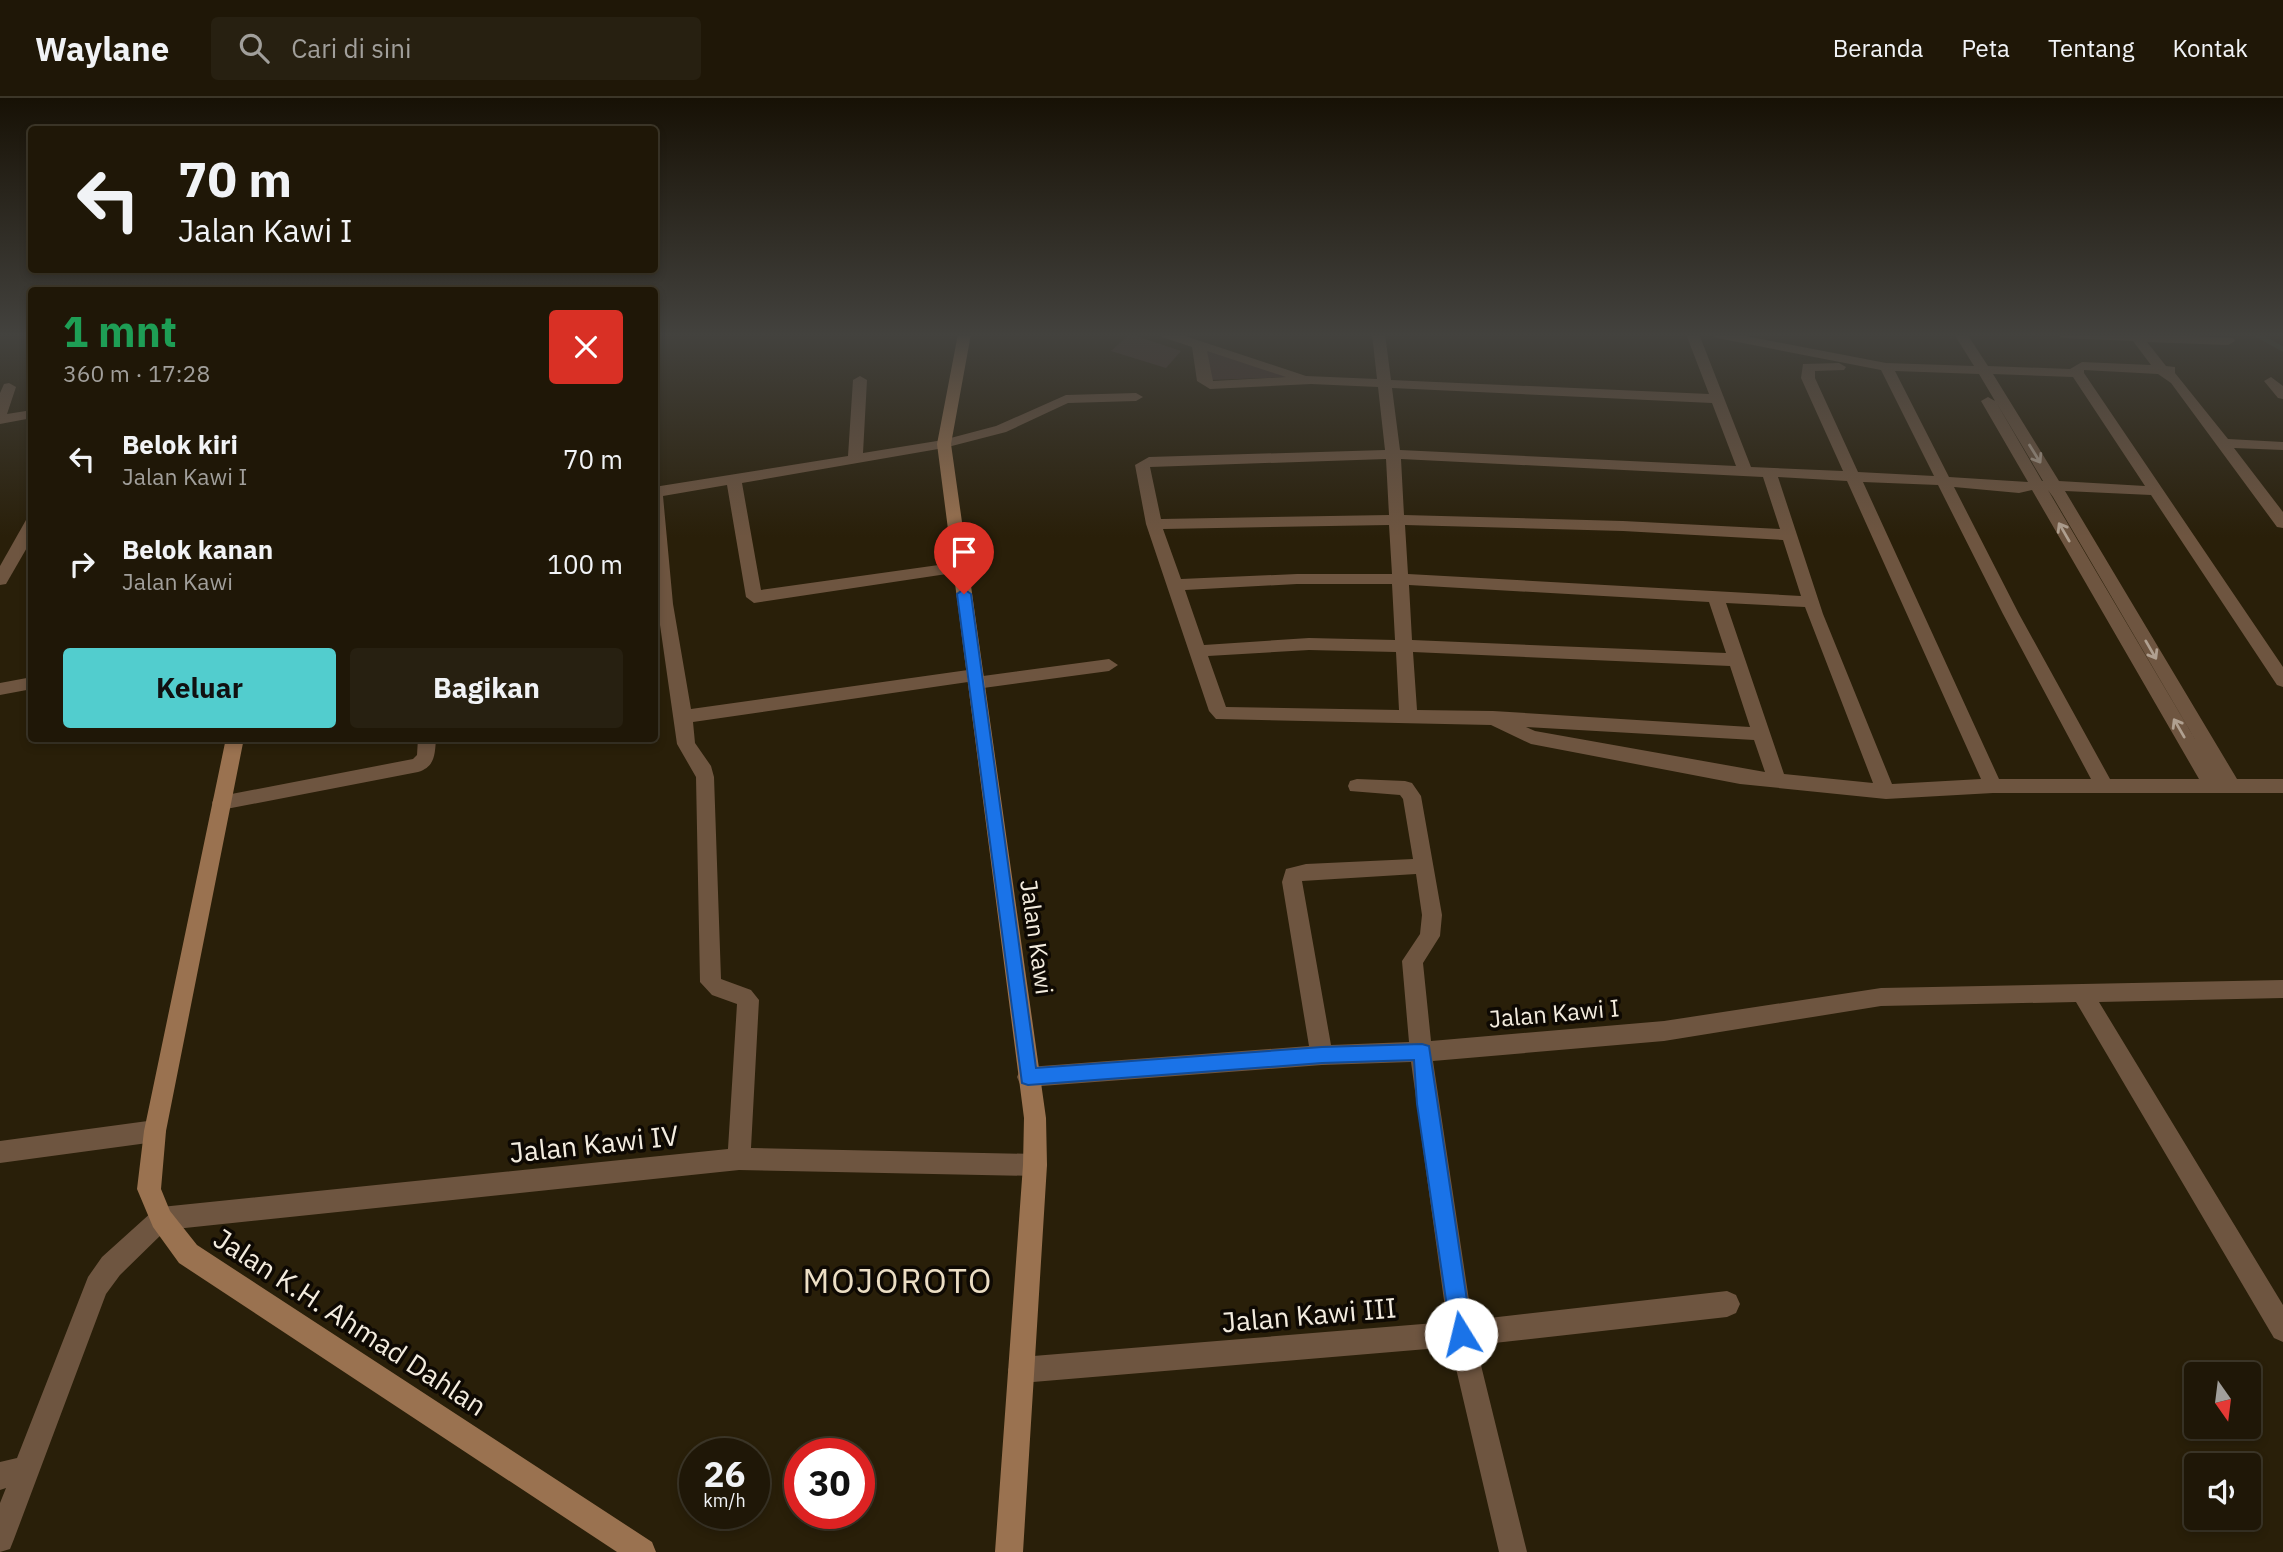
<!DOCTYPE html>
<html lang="id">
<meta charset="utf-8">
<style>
:root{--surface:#1f1707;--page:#272011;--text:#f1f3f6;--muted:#a19f9b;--line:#3c3628;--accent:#52cdce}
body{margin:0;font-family:"IBM Plex Sans",sans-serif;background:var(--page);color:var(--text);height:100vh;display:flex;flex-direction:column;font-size:26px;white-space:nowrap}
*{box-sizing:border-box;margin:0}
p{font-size:23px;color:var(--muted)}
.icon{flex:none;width:38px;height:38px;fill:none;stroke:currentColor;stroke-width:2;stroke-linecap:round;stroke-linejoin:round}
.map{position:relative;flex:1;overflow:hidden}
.details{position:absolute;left:28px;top:189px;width:630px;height:455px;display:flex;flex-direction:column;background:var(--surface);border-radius:7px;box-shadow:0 4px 10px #0003,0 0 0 2px var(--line)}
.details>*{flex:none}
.top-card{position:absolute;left:28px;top:28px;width:630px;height:147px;border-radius:7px;box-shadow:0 4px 10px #0003,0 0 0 2px var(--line);background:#1f1707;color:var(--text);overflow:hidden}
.needle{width:46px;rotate:166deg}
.buttons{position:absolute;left:2184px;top:1264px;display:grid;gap:14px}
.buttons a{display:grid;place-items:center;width:77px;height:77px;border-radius:7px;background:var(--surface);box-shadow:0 4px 10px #0003,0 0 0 2px var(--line);font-size:35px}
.speed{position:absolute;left:679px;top:1340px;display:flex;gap:14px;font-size:35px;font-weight:700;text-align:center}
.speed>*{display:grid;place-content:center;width:91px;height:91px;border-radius:50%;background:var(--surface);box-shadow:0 4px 10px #0003,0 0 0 2px var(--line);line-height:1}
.speed small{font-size:18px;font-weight:400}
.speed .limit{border:10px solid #d22;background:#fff;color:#111}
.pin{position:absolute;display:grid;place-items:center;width:60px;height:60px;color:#fff;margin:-72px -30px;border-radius:50% 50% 50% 0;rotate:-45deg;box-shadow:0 0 7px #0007}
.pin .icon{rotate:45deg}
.me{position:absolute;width:77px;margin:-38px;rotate:351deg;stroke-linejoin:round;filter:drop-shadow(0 0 5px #0008)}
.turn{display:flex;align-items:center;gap:24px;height:147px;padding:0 35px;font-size:32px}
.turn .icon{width:91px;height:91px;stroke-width:2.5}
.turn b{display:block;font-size:49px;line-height:60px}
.round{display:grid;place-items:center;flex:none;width:74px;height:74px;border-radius:7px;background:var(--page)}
.summary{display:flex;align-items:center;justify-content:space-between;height:119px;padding:0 35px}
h1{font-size:42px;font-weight:700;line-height:52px;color:#1e9e55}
.action{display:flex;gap:14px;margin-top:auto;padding:14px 35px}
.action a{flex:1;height:80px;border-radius:7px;background:var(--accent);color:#111;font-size:28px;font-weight:700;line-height:80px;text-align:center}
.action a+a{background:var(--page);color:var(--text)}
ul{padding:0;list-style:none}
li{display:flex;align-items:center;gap:21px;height:105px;padding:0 35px}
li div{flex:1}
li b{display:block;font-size:26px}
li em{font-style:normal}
header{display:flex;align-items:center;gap:42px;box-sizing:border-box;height:98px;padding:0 35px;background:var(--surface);border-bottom:2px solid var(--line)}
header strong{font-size:33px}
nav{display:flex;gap:38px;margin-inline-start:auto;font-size:24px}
.search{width:490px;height:63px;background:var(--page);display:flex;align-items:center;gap:18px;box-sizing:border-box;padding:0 24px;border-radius:7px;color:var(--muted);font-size:26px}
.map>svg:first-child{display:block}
</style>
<header>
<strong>Waylane</strong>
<div class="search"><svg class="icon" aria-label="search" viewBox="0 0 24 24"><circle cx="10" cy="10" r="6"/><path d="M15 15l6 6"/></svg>Cari di sini</div>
<nav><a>Beranda</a><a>Peta</a><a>Tentang</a><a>Kontak</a></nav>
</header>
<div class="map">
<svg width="2283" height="1454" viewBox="0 0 2283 1454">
<rect width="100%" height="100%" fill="#291f09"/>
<g fill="#49342e">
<path d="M 1130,236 L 1181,253 L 1166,270 L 1111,253 Z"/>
<path d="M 1206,252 L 1293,279 L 1210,282 Z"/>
</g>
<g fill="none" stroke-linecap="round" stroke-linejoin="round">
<path stroke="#354028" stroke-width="5" d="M 2256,236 L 2283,251"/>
<g fill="#6e5540" fill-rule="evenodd">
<path d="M 1161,236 L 1179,236 L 1306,278 L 1377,281 L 1372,236 L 1385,236 L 1391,282 L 1709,296 L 1686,236 L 1699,236 L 1751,369 L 1843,373 L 1801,280 L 1803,266 L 1839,265 L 1846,269 L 1844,272 L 1815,273 L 1815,280 L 1858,374 L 1934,378 L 1881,272 L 1717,240 L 1710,236 L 1735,236 L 1886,265 L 1974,268 L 1954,236 L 1967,236 L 1988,268 L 2070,271 L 2082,264 L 2151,267 L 2133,243 L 2063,240 L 2057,236 L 2147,236 L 2233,240 L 2235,243 L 2228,247 L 2147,244 L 2166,268 L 2175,269 L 2175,275 L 2228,341 L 2283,344 L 2283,352 L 2234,350 L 2283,414 L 2283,430 L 2277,429 L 2171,285 L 2158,276 L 2084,272 L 2084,275 L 2283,569 L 2283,589 L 2277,587 L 2151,397 L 2065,393 L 2237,681 L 2283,681 L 2283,695 L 1993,695 L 1886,701 L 1740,686 L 1531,646 L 1491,627 L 1216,621 L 1209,613 L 1146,426 L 1135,367 L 1149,359 L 1385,352 L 1378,289 L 1311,286 L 1210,291 L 1197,283 L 1192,249 L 1162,239 ZM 1207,253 L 1286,279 L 1213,283 ZM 1895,273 L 1979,276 L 1995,303 L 1988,299 L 1981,303 L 2028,384 L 1949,379 ZM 1993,276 L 2073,279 L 2145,388 L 2059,383 ZM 1392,290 L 1712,305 L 1736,368 L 1400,352 ZM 1996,304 L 2043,383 L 2042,383 ZM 1386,361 L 1389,417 L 1161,421 L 1150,369 ZM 1401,361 L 1763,379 L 1780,431 L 1623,423 L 1404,417 ZM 1778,379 L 1847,383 L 1981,681 L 1892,686 L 1823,516 ZM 1863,384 L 1938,387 L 2003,516 L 2091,681 L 1999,681 ZM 1954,389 L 2019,395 L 2032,392 L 2199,681 L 2110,681 L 2019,516 ZM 2048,392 L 2053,399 L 2199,648 ZM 1389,427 L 1392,476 L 1297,476 L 1181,481 L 1163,431 ZM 1405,427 L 1623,433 L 1783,442 L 1801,498 L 1408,476 ZM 1297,486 L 1392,486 L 1395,542 L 1309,540 L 1204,547 L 1185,492 ZM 1409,487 L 1709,504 L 1726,555 L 1412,542 ZM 1726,505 L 1805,509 L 1873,685 L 1784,676 ZM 1309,552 L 1396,554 L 1399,612 L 1226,609 L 1208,558 ZM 1413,554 L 1730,568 L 1750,629 L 1493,613 L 1417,612 ZM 1526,629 L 1754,642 L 1765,674 L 1535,633 Z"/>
<path d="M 860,278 L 867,282 L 863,355 L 943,342 L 996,328 L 1066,297 L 1136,295 L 1143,299 L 1136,303 L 1068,305 L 1006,334 L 944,350 L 742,385 L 761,492 L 960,464 L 966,465 L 968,469 L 960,474 L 754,505 L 746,499 L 727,387 L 663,398 L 673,506 L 691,611 L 975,571 L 981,573 L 983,578 L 1109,561 L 1118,567 L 1109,573 L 976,591 L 970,589 L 968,584 L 693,624 L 695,645 L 711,668 L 714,679 L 721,881 L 751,892 L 759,902 L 751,1050 L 1035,1056 L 1043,1059 L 1047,1067 L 1043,1075 L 1035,1078 L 739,1072 L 166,1132 L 120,1177 L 106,1196 L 14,1441 L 10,1451 L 0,1454 L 0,1405 L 6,1390 L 0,1392 L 0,1364 L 17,1360 L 88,1179 L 102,1159 L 153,1113 L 161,1109 L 728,1051 L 737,906 L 712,897 L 700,884 L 696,679 L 677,646 L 657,506 L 654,389 L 848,358 L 853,282 Z"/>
<path d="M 2271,279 L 2283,288 L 2283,301 L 2278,300 L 2264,283 Z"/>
<path d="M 9,285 L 16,289 L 7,316 L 32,312 L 32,320 L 0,326 L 0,295 L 4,286 Z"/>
<path d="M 32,421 L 32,441 L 6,486 L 0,487 L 0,468 L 26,422 Z"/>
<path d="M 32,579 L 32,591 L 0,597 L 0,585 Z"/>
<path d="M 418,640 L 436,640 C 435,656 435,669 418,674 L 221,712 L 214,710 L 212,705 L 214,700 L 221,698 L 413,661 L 417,657 Z"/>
<path d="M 1357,681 L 1405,683 L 1412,685 L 1421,698 L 1442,817 L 1440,838 L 1423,865 L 1431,943 L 1664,923 L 1881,890 L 2283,882 L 2283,900 L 2099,904 L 2283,1207 L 2283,1244 L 2274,1240 L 2076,904 L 1881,908 L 1664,943 L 1433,963 L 1472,1222 L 1727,1193 L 1736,1197 L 1740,1206 L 1736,1215 L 1727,1219 L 1476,1247 L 1527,1454 L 1499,1454 L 1451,1249 L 1021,1285 L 1012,1281 L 1008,1272 L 1012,1263 L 1021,1259 L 1447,1224 L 1411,964 L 1322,967 L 1028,989 L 1020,986 L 1017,979 L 1020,972 L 1028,969 L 1309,948 L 1282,784 L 1286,771 L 1306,766 L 1413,761 L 1403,701 L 1400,697 L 1350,693 L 1348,688 L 1350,683 ZM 1416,776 L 1422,817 L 1420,836 L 1402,863 L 1409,944 L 1331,947 L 1302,783 Z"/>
<path d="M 155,1022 L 163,1025 L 166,1033 L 163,1041 L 155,1044 L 0,1065 L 0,1043 Z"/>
</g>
<g fill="#9a7250" fill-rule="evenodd">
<path d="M 958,236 L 971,236 L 951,346 L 1046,1020 L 1047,1067 L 1023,1454 L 995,1454 L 1023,1067 L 1024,1020 L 937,346 Z"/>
<path d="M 226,640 L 244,640 L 166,1033 L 161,1091 L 170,1113 L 197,1147 L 652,1444 L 656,1454 L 617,1454 L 179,1165 L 153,1129 L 137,1091 L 144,1033 Z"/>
</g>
</g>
<defs><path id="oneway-shaft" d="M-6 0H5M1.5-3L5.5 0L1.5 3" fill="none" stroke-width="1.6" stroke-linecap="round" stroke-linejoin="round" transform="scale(1.75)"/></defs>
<g stroke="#b0a090">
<use href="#oneway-shaft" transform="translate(2035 356) rotate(58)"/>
<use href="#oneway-shaft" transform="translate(2064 434) rotate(-120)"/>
<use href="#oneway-shaft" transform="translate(2151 552) rotate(60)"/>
<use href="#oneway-shaft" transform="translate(2179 630) rotate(-120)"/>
</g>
<linearGradient id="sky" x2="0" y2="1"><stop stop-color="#171105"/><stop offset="0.54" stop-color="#43423e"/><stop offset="1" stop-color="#43423e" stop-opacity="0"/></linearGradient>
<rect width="2283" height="439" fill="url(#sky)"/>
<path fill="#1a73e8" stroke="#114b97" stroke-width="2" d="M 964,491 L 971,496 L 1036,970 L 1322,949 L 1422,946 L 1429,948 L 1472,1236 L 1469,1244 L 1461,1247 L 1454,1244 L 1451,1236 L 1417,1006 L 1414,962 L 1322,965 L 1028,987 L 1022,985 L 957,496 Z"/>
<g text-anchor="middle" stroke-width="7" stroke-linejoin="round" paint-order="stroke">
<g font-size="24" fill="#f3ecdf" stroke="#0e0903">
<text transform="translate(1036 839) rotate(82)" y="8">Jalan Kawi</text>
<text transform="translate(1554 916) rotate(-5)" y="8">Jalan Kawi I</text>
</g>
<g font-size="28" fill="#f3ecdf" stroke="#0e0903">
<text transform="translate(594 1046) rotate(-6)" y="10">Jalan Kawi IV</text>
<text transform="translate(1309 1217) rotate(-5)" y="10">Jalan Kawi III</text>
<text transform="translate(350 1224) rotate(33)" y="10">Jalan K.H. Ahmad Dahlan</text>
</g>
<g font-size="33" letter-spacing="2" fill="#ecdec4" stroke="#0e0903">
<text x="898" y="1195">MOJOROTO</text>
</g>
</g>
</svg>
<div class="buttons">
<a><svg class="needle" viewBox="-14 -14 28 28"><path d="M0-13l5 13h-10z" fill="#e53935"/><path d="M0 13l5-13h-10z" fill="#a19f9b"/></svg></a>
<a><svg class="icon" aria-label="sound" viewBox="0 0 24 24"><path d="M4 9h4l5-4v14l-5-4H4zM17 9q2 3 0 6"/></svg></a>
</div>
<div class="speed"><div>26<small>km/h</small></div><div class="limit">30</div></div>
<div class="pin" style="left:964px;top:496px;background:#d93025"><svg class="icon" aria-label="arrive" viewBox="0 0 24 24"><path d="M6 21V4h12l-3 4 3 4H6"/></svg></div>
<svg class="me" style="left:1461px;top:1236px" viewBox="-20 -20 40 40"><circle r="19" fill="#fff"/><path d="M0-13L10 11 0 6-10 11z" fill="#1a73e8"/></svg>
<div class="top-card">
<div class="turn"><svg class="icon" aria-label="left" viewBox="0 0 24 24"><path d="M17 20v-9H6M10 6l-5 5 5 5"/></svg><div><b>70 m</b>Jalan Kawi I</div></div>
</div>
<section class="details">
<div class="summary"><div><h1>1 mnt</h1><p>360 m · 17:28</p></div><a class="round" style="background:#d93025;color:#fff"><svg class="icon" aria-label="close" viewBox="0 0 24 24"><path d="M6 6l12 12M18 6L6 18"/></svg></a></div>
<ul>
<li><svg class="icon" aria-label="left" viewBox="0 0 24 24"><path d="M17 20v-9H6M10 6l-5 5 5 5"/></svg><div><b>Belok kiri</b><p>Jalan Kawi I</p></div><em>70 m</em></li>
<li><svg class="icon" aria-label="right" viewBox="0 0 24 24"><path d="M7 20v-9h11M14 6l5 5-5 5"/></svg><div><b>Belok kanan</b><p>Jalan Kawi</p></div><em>100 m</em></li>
</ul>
<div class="action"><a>Keluar</a><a>Bagikan</a></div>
</section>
</div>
